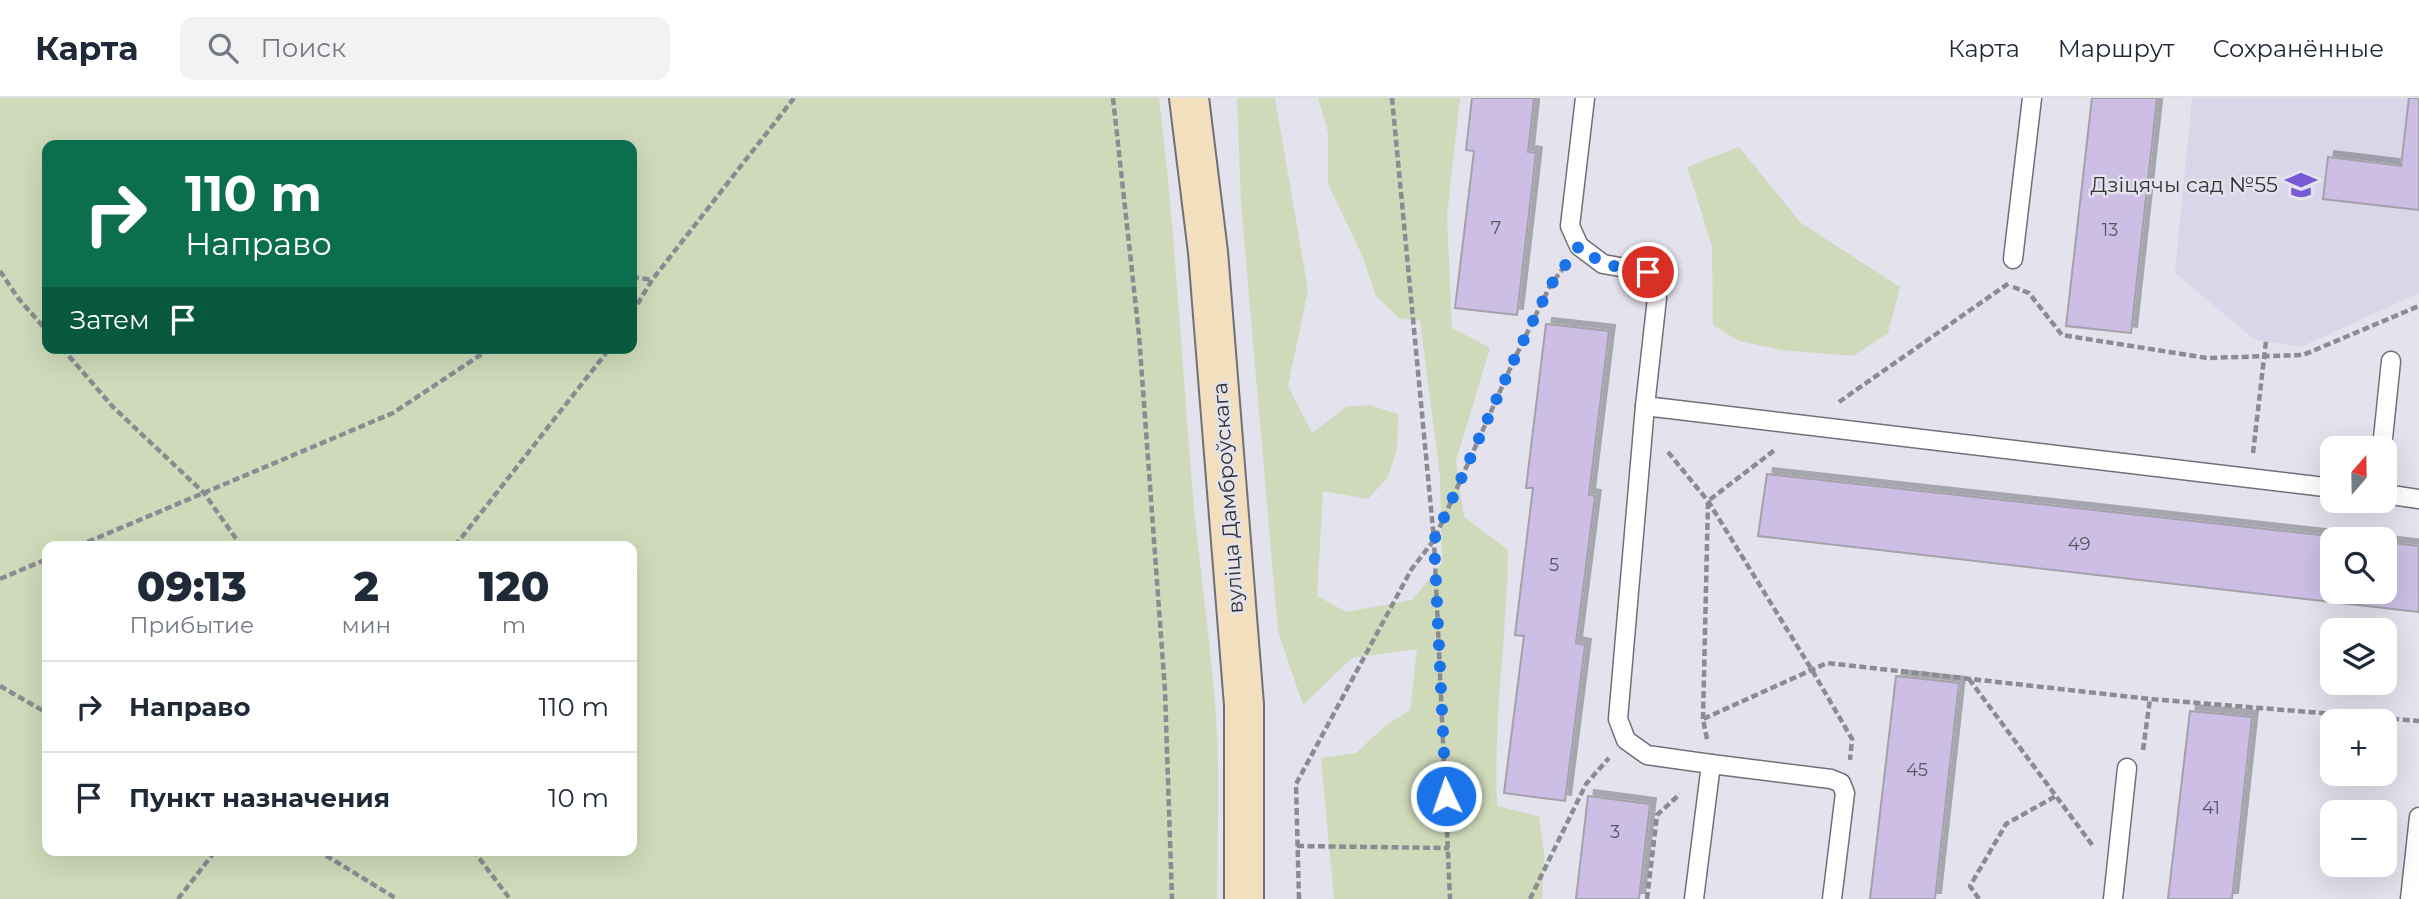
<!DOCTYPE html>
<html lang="ru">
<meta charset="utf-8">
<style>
:root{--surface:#fff;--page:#f2f2f3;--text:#1f2937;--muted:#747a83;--line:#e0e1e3}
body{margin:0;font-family:Montserrat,sans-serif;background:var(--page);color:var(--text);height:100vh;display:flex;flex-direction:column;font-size:26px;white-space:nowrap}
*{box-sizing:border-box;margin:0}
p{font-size:23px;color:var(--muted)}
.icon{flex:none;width:38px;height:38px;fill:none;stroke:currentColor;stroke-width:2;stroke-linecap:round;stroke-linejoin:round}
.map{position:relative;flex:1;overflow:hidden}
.side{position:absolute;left:42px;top:443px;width:595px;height:315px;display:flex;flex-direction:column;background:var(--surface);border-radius:14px;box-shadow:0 7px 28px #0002}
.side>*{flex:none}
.hud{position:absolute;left:42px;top:42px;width:595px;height:214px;border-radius:14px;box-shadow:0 7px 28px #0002;background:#0b6e4f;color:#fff;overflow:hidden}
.needle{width:46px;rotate:20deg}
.tools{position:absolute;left:2320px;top:338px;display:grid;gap:14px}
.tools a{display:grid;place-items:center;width:77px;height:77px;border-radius:14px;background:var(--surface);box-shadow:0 7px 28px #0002;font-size:35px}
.pin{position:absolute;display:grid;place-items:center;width:60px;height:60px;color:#fff;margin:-30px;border:4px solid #fff;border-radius:50%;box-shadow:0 2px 7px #0007}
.me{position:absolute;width:77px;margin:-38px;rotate:357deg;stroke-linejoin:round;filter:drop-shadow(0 0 5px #0008)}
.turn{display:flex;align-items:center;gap:24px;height:147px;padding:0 28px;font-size:32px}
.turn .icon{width:91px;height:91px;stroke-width:2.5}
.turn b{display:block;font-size:49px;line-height:60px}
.then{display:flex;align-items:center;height:66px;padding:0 28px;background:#0003;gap:14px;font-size:26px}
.eta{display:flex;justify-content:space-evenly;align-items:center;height:119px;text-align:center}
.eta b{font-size:42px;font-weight:800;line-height:49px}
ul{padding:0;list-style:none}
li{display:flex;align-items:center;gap:21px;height:91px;padding:0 28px;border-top:2px solid var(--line)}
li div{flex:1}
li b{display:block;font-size:26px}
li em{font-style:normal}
header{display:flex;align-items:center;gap:42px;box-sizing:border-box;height:98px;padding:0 35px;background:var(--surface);border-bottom:2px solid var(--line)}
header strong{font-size:33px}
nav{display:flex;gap:38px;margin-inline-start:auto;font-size:24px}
.search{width:490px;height:63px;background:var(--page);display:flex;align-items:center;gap:18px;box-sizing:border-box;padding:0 24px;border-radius:14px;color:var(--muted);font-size:26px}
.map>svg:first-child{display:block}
</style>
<header>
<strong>Карта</strong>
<div class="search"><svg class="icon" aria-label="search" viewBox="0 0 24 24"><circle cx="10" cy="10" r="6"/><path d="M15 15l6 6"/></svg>Поиск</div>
<nav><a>Карта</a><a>Маршрут</a><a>Сохранённые</a></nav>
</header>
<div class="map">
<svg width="2419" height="801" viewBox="0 0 2419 801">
<defs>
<filter id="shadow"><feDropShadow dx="6" dy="-6" stdDeviation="0" flood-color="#0004"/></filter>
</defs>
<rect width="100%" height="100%" fill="#e3e2ed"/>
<path fill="#d8d6e8" d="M 2192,0 L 2419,0 L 2419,195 L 2301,249 L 2254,241 L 2175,175 Z"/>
<g fill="#cfdaba" fill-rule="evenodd">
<path d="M 0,0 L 1159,0 C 1175,128 1181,256 1192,385 C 1199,478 1216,570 1218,664 C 1219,709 1217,755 1217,801 L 0,801 ZM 632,47 L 632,250 L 47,250 L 47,47 ZM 632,448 L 632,752 L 47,752 L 47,448 Z"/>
<path d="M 1237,0 L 1275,0 L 1308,192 L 1288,288 L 1312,335 L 1346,309 L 1369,307 L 1398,316 L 1397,350 L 1388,379 L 1368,401 L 1323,393 L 1317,498 L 1346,514 L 1412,502 L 1442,465 L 1440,377 L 1420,223 L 1399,220 L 1376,198 L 1362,157 L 1328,86 L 1328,34 L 1318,0 L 1460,0 L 1447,118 L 1452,230 L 1490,250 L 1456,363 L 1464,419 L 1508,452 C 1507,537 1493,623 1497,708 L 1539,718 L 1544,755 L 1542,801 L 1334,801 L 1321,660 L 1356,655 L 1385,628 L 1410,612 L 1417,551 L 1352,560 L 1303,607 L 1278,533 L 1241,105 Z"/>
<path d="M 1739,49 L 1801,125 L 1900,189 L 1888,235 L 1853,258 L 1782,252 L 1739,243 L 1713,227 L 1712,148 L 1687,69 Z"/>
</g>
<g fill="#ccbee5" stroke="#a4a1aa" stroke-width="2" filter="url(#shadow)">
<path d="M 1472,0 L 1534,0 L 1528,54 L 1536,55 L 1517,217 L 1455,210 L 1474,53 L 1466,52 Z"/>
<path d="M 2092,0 L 2157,0 L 2131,235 L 2066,228 Z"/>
<path d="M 2409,0 L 2419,0 L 2419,112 L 2323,101 L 2328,59 L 2401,68 Z"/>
<path d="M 1546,226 L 1609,233 L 1589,397 L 1595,398 L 1576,545 L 1585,547 L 1565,703 L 1504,695 L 1524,538 L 1515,537 L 1533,390 L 1526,390 Z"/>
<path d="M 1767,376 L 2357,441 L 2333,441 L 2333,494 L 2385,494 L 2385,444 L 2419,448 L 2419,514 L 1758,438 Z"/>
<path d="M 1896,578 L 1959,585 L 1935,801 L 1870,801 Z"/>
<path d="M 2190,613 L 2252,619 L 2232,801 L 2168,801 Z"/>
<path d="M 1588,698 L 1650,706 L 1639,801 L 1576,801 Z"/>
</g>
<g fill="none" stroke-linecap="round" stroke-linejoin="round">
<defs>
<g id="lane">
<path d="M 1585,0 L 1570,128 L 1579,148 L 1603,166 L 1648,174 L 1657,200 L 1645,308 L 1618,621 L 1626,642 L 1647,657 L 1711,666 L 1694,801"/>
<path d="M 2013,161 L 2032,0"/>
<path d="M 1645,308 L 2333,390"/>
<path d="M 2382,350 L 2391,263"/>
<path d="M 2385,396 L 2419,401"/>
<path d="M 1711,666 L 1831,681 L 1841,685 L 1845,695 L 1832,801"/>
<path d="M 2113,801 L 2127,670"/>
<path d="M 2410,801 L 2419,719"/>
</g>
<path id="secondary" d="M 1189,0 L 1208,154 L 1244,607 L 1244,801"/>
</defs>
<use href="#lane" stroke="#717079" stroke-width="21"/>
<use href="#secondary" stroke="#717079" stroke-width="42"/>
<g stroke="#8b8b92" stroke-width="4.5" stroke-dasharray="7 3.5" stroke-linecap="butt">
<path d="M 1113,0 L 1139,237 L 1165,593 L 1172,801"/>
<path d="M 1392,0 L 1434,442 L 1450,801"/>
<path d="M 0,173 L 18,200 L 47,233"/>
<path d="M 632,179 L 652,182"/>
<path d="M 2013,189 L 2029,195 L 2062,237 L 2207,260 L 2303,257 L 2419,208"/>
<path d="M 632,215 L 652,182 L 794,0"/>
<path d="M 62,250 L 113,309 L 204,395 L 241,448"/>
<path d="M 1839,304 L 2009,185"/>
<path d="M 1668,354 L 1708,403 L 1812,572 L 1852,641 L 1850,662"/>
<path d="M 2253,355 L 2266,243"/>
<path d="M 78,448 L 393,315 L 491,250"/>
<path d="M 455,448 L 610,250"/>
<path d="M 0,481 L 47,461"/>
<path d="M 1969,581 L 2093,748"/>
<path d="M 0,588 L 47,615"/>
<path d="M 1703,621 L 1708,403 L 1776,351"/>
<path d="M 1707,641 L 1703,621 L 1827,565 L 2150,601 L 2419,623"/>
<path d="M 2143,652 L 2150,601"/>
<path d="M 1297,748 L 1449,750"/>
<path d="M 317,752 L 397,801"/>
<path d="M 473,752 L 510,801"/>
<path d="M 178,801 L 216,752"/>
<path d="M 1299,801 L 1296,686 L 1411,472 L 1434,442 L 1513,264 L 1550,188 L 1564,169"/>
<path d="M 1530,801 L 1586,686 L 1609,660"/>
<path d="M 1647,801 L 1657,717 L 1680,696"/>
<path d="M 1979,801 L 1970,788 L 2006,726 L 2056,698"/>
</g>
<use href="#lane" stroke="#fff" stroke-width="18"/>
<use href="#secondary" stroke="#f1dfbd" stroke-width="38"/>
</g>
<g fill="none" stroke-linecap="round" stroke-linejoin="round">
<path stroke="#1a73e8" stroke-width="12" stroke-dasharray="0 21.6" d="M 1446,698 L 1434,442 L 1513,264 L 1550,188 L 1579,148 L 1603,166 L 1648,174"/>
</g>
<defs>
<symbol id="school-bare" viewBox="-9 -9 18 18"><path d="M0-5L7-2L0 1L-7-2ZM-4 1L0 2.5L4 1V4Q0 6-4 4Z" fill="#775ad4" stroke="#e3e2ed" stroke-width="2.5" paint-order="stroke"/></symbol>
</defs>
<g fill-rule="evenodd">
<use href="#school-bare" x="2279" y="65" width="44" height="44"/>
</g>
<g text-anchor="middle" stroke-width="5" stroke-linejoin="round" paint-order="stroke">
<g font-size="18" fill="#5a5662">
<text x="1496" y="136">7</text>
<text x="2110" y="138">13</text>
<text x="2079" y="452">49</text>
<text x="1554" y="473">5</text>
<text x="1917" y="678">45</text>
<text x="2211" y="716">41</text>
<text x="1615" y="740">3</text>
</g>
<g font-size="21" fill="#343437" stroke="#e3e2ed" text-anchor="end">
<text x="2278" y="94">Дзіцячы сад №55</text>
</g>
<g font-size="21" fill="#343437" stroke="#e3e2ed">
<text transform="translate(1228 400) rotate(-94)" y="7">вуліца Дамброўскага</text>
</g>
</g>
</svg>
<div class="tools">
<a><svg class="needle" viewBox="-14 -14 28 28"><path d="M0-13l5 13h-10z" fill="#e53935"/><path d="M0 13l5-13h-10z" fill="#747a83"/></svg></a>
<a><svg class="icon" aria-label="search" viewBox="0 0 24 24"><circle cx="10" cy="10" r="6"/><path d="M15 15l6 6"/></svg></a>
<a><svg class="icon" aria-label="layers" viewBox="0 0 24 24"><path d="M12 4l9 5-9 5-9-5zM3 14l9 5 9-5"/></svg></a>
<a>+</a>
<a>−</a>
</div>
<div class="pin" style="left:1648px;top:174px;background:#d93025"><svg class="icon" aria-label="arrive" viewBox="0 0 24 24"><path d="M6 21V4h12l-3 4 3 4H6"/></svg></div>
<svg class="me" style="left:1446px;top:698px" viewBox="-20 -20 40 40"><circle r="17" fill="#1a73e8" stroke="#fff" stroke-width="3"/><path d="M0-11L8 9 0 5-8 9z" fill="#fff"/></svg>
<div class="hud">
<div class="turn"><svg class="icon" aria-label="right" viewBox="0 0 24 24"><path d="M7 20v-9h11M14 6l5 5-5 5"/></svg><div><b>110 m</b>Направо</div></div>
<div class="then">Затем<svg class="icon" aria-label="arrive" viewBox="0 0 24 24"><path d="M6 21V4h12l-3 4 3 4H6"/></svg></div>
</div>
<section class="side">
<div class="eta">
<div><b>09:13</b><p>Прибытие</p></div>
<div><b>2</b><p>мин</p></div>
<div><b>120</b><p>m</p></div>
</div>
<ul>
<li><svg class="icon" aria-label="right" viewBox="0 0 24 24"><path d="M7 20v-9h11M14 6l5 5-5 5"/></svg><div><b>Направо</b></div><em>110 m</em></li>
<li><svg class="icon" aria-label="arrive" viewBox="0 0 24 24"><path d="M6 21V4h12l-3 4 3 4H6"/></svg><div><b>Пункт назначения</b></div><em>10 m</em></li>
</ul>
</section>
</div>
